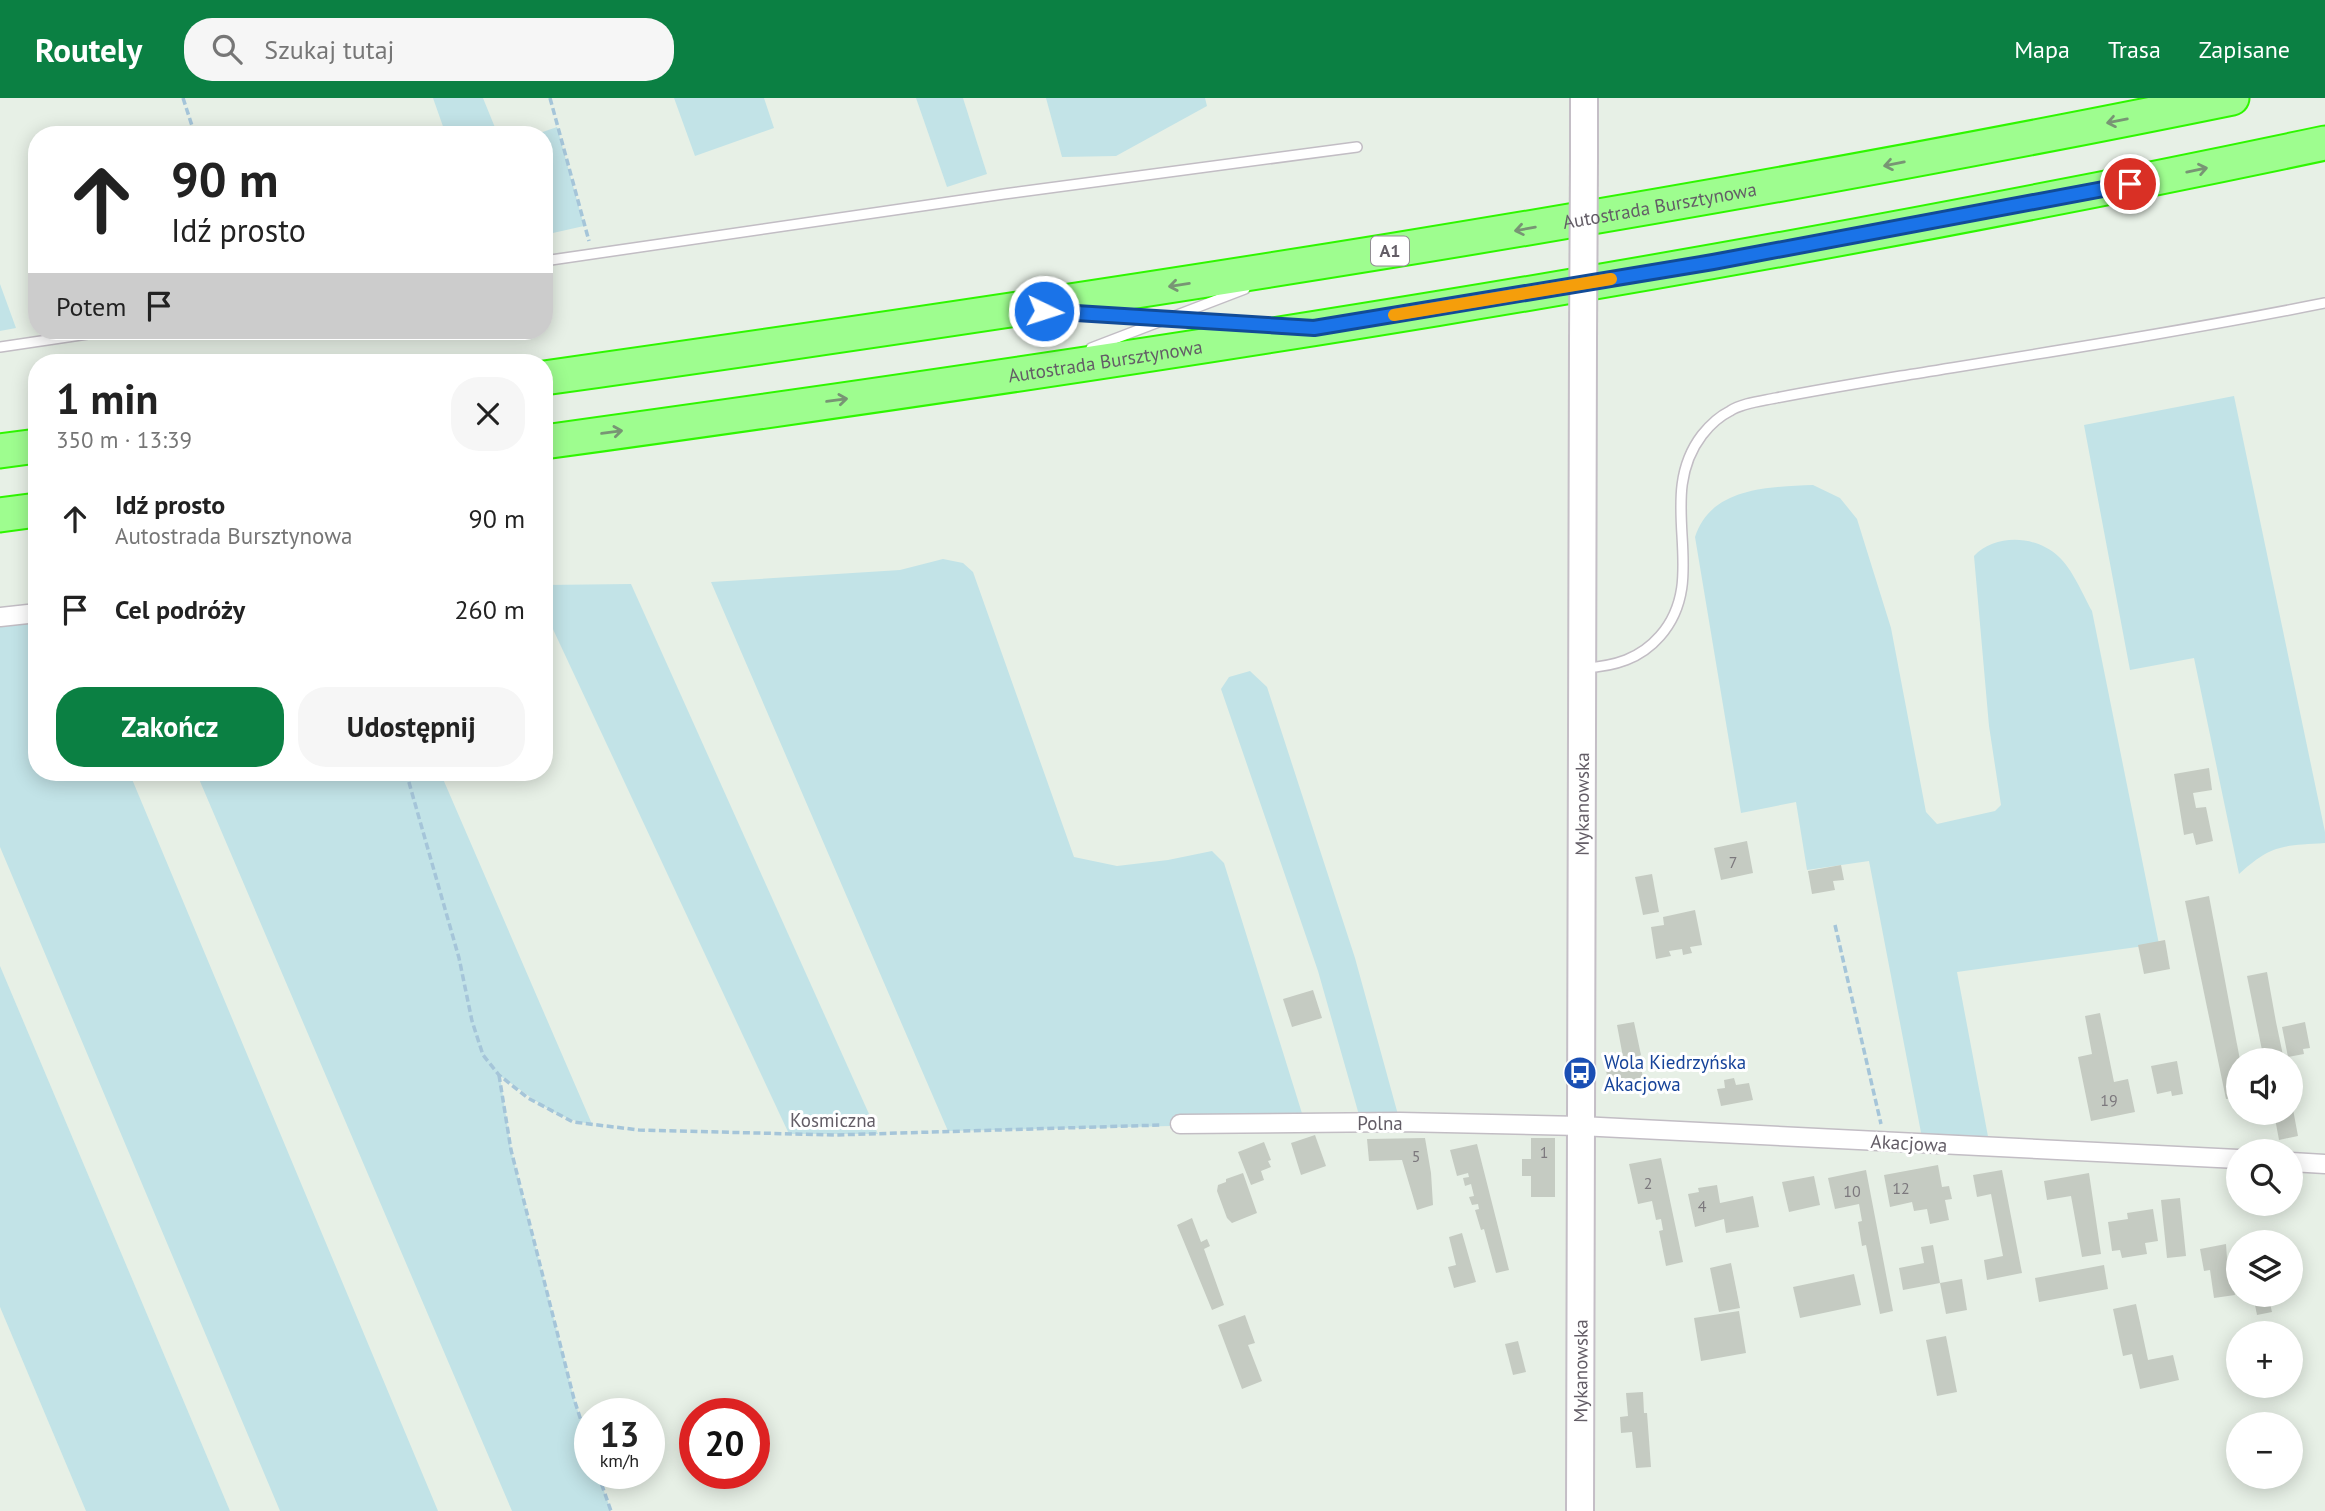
<!DOCTYPE html>
<html lang="pl">
<meta charset="utf-8">
<style>
:root{--surface:#fff;--page:#f6f6f6;--text:#222;--muted:#767676;--accent:#0b8043}
body{margin:0;font-family:"PT Sans",sans-serif;background:var(--page);color:var(--text);height:100vh;display:flex;flex-direction:column;font-size:26px;white-space:nowrap}
*{box-sizing:border-box;margin:0}
p{font-size:23px;color:var(--muted)}
.icon{flex:none;width:38px;height:38px;fill:none;stroke:currentColor;stroke-width:2;stroke-linecap:round;stroke-linejoin:round}
.map{position:relative;flex:1;overflow:hidden}
.panel{position:absolute;left:28px;top:256px;width:525px;height:427px;display:flex;flex-direction:column;background:var(--surface);border-radius:28px;box-shadow:0 4px 18px #0003}
.panel>*{flex:none}
.hud{position:absolute;left:28px;top:28px;width:525px;height:214px;border-radius:28px;box-shadow:0 4px 18px #0003;background:#fff;color:var(--text);overflow:hidden}
.buttons{position:absolute;left:2226px;top:950px;display:grid;gap:14px}
.buttons a{display:grid;place-items:center;width:77px;height:77px;border-radius:50%;background:var(--surface);box-shadow:0 4px 18px #0003;font-size:35px}
.speed{position:absolute;left:574px;top:1300px;display:flex;gap:14px;font-size:35px;font-weight:700;text-align:center}
.speed>*{display:grid;place-content:center;width:91px;height:91px;border-radius:50%;background:var(--surface);box-shadow:0 4px 18px #0003;line-height:1}
.speed small{font-size:18px;font-weight:400}
.speed .limit{border:10px solid #d22;background:#fff;color:#111}
.pin{position:absolute;display:grid;place-items:center;width:60px;height:60px;color:#fff;margin:-30px;border:4px solid #fff;border-radius:50%;box-shadow:0 2px 7px #0007}
.me{position:absolute;width:77px;margin:-38px;rotate:94deg;stroke-linejoin:round;filter:drop-shadow(0 0 5px #0008)}
.turn{display:flex;align-items:center;gap:24px;height:147px;padding:0 28px;font-size:32px}
.turn .icon{width:91px;height:91px;stroke-width:2.5}
.turn b{display:block;font-size:49px;line-height:60px}
.then{display:flex;align-items:center;height:66px;padding:0 28px;background:#0003;gap:14px;font-size:26px}
.round{display:grid;place-items:center;flex:none;width:74px;height:74px;border-radius:28px;background:var(--page)}
.headline{display:flex;align-items:center;justify-content:space-between;height:119px;padding:0 28px}
h1{font-size:42px;font-weight:700;line-height:52px}
.button{display:flex;gap:14px;margin-top:auto;padding:14px 28px}
.button a{flex:1;height:80px;border-radius:28px;background:var(--accent);color:#fff;font-size:28px;font-weight:700;line-height:80px;text-align:center}
.button a+a{background:var(--page);color:var(--text)}
ul{padding:0;list-style:none}
li{display:flex;align-items:center;gap:21px;height:91px;padding:0 28px}
li div{flex:1}
li b{display:block;font-size:26px}
li em{font-style:normal}
header{display:flex;align-items:center;gap:42px;box-sizing:border-box;height:98px;padding:0 35px;background:var(--accent);color:#fff}
header strong{font-size:33px}
nav{display:flex;gap:38px;margin-inline-start:auto;font-size:24px}
.search{width:490px;height:63px;background:var(--page);display:flex;align-items:center;gap:18px;box-sizing:border-box;padding:0 24px;border-radius:28px;color:var(--muted);font-size:26px}
.map>svg:first-child{display:block}
</style>
<header>
<strong>Routely</strong>
<div class="search"><svg class="icon" aria-label="search" viewBox="0 0 24 24"><circle cx="10" cy="10" r="6"/><path d="M15 15l6 6"/></svg>Szukaj tutaj</div>
<nav><a>Mapa</a><a>Trasa</a><a>Zapisane</a></nav>
</header>
<div class="map">
<svg width="2325" height="1413" viewBox="0 0 2325 1413">
<rect width="100%" height="100%" fill="#e7f0e6"/>
<g fill="#c2e3e7">
<path d="M 433,0 L 483,0 L 498,37 L 446,37 Z"/>
<path d="M 674,0 L 764,0 L 774,30 L 695,58 Z"/>
<path d="M 916,0 L 963,0 L 987,76 L 947,89 Z"/>
<path d="M 1046,0 L 1205,0 L 1207,8 L 1116,58 L 1062,59 Z"/>
<path d="M 557,29 L 584,128 L 544,137 L 544,37 L 534,37 Z"/>
<path d="M 0,186 L 16,230 L 0,233 Z"/>
<path d="M 2234,298 L 2325,734 L 2325,745 C 2282,748 2272,746 2239,776 L 2194,560 L 2130,572 L 2084,327 Z"/>
<path d="M 1813,387 L 1840,400 L 1857,421 L 1891,530 L 1926,714 L 1937,726 L 1995,713 L 2001,707 L 1989,628 L 1974,458 C 1995,436 2035,437 2058,458 C 2072,470 2083,497 2092,513 L 2159,846 L 1957,874 L 1990,1049 L 1923,1045 L 1869,763 L 1807,772 L 1796,704 L 1741,715 L 1695,439 C 1711,389 1769,389 1813,387 Z"/>
<path d="M 943,461 L 963,465 L 973,474 L 1074,759 L 1117,768 L 1168,762 L 1212,753 L 1224,765 L 1305,1025 L 948,1033 L 711,484 L 900,472 Z"/>
<path d="M 631,486 L 878,1036 L 789,1036 L 544,512 L 544,487 Z"/>
<path d="M 37,515 L 37,674 L 129,674 L 438,1413 L 280,1413 L 0,749 L 0,519 Z"/>
<path d="M 1250,573 L 1267,589 L 1355,860 L 1400,1024 L 1361,1024 L 1318,873 L 1221,591 L 1229,579 Z"/>
<path d="M 196,674 L 440,674 L 592,1026 C 553,1021 530,997 500,978 L 511,1052 L 574,1301 L 590,1350 L 590,1376 L 598,1376 L 611,1413 L 512,1413 Z"/>
<path d="M 0,868 L 230,1413 L 86,1413 L 0,1209 Z"/>
</g>
<g fill="#c5cbc2">
<path d="M 2209,670 L 2212,692 L 2193,695 L 2196,710 L 2206,709 L 2213,743 L 2196,747 L 2193,735 L 2184,737 L 2174,676 Z"/>
<path d="M 1747,743 L 1753,775 L 1721,782 L 1714,750 Z"/>
<path d="M 1841,767 L 1844,782 L 1833,783 L 1835,792 L 1812,796 L 1808,773 Z"/>
<path d="M 1652,776 L 1659,814 L 1643,817 L 1635,779 Z"/>
<path d="M 2209,798 L 2240,962 L 2238,999 L 2226,1001 L 2185,803 Z"/>
<path d="M 1695,812 L 1702,847 L 1690,849 L 1692,855 L 1683,857 L 1682,851 L 1669,853 L 1671,858 L 1656,861 L 1651,829 L 1664,827 L 1663,819 Z"/>
<path d="M 2165,842 L 2170,871 L 2144,876 L 2138,847 Z"/>
<path d="M 2267,874 L 2276,924 L 2284,962 L 2264,962 L 2247,878 Z"/>
<path d="M 1313,892 L 1322,920 L 1292,929 L 1283,901 Z"/>
<path d="M 2100,915 L 2114,984 L 2128,981 L 2135,1014 L 2091,1023 L 2078,959 L 2092,956 L 2085,918 Z"/>
<path d="M 1634,924 L 1641,957 L 1639,958 L 1643,980 L 1609,987 L 1604,963 L 1623,959 L 1617,927 Z"/>
<path d="M 2305,924 L 2310,950 L 2303,951 L 2304,956 L 2288,959 L 2282,929 Z"/>
<path d="M 2177,963 L 2183,996 L 2172,998 L 2171,993 L 2157,996 L 2151,968 Z"/>
<path d="M 1734,980 L 1736,987 L 1749,985 L 1753,1002 L 1721,1008 L 1717,991 L 1725,990 L 1724,982 Z"/>
<path d="M 2292,1006 L 2298,1038 L 2279,1042 L 2274,1015 L 2291,1015 Z"/>
<path d="M 1315,1037 L 1326,1068 L 1301,1077 L 1291,1045 Z"/>
<path d="M 1425,1040 L 1431,1075 L 1433,1107 L 1417,1112 L 1402,1062 L 1369,1063 L 1367,1041 Z"/>
<path d="M 1531,1040 L 1555,1040 L 1555,1099 L 1531,1099 L 1531,1078 L 1522,1078 L 1522,1061 L 1531,1061 Z"/>
<path d="M 1264,1044 L 1271,1062 L 1268,1063 L 1271,1069 L 1261,1073 L 1264,1082 L 1251,1087 L 1238,1054 Z"/>
<path d="M 1477,1046 L 1509,1172 L 1496,1175 L 1484,1131 L 1481,1132 L 1475,1112 L 1479,1111 L 1478,1106 L 1472,1107 L 1469,1099 L 1474,1098 L 1471,1086 L 1465,1088 L 1463,1080 L 1469,1079 L 1468,1075 L 1457,1078 L 1450,1052 Z"/>
<path d="M 1661,1060 L 1683,1164 L 1666,1168 L 1659,1133 L 1663,1132 L 1661,1121 L 1656,1122 L 1652,1103 L 1638,1106 L 1629,1066 Z"/>
<path d="M 1938,1067 L 1942,1089 L 1949,1088 L 1952,1101 L 1945,1102 L 1949,1122 L 1930,1126 L 1927,1111 L 1914,1113 L 1912,1104 L 1890,1109 L 1884,1077 Z"/>
<path d="M 1866,1072 L 1893,1213 L 1880,1216 L 1866,1147 L 1862,1148 L 1858,1124 L 1862,1123 L 1859,1106 L 1835,1111 L 1828,1080 Z"/>
<path d="M 2002,1072 L 2022,1175 L 1987,1182 L 1984,1162 L 2003,1158 L 1991,1096 L 1977,1099 L 1973,1077 Z"/>
<path d="M 1243,1075 L 1257,1115 L 1232,1125 L 1227,1120 L 1217,1093 L 1218,1087 L 1226,1084 L 1226,1081 Z"/>
<path d="M 2089,1075 L 2101,1156 L 2082,1159 L 2071,1098 L 2047,1102 L 2044,1083 Z"/>
<path d="M 1814,1078 L 1820,1107 L 1789,1114 L 1782,1084 Z"/>
<path d="M 1717,1087 L 1720,1105 L 1753,1098 L 1759,1129 L 1726,1135 L 1724,1121 L 1695,1129 L 1688,1096 L 1699,1094 L 1698,1090 Z"/>
<path d="M 2180,1100 L 2186,1158 L 2167,1160 L 2161,1102 Z"/>
<path d="M 2153,1111 L 2158,1143 L 2145,1145 L 2147,1156 L 2122,1160 L 2120,1152 L 2112,1153 L 2108,1124 L 2128,1121 L 2127,1115 Z"/>
<path d="M 1192,1120 L 1201,1144 L 1207,1141 L 1210,1148 L 1204,1151 L 1224,1207 L 1212,1212 L 1177,1127 Z"/>
<path d="M 1462,1135 L 1476,1184 L 1454,1190 L 1448,1169 L 1456,1167 L 1449,1139 Z"/>
<path d="M 2226,1146 L 2228,1175 L 2231,1175 L 2235,1197 L 2214,1200 L 2210,1172 L 2204,1173 L 2200,1151 Z"/>
<path d="M 1933,1147 L 1940,1185 L 1903,1192 L 1899,1170 L 1924,1165 L 1921,1149 Z"/>
<path d="M 1731,1165 L 1740,1210 L 1719,1214 L 1710,1170 Z"/>
<path d="M 2104,1167 L 2108,1191 L 2039,1204 L 2035,1180 Z"/>
<path d="M 1854,1176 L 1861,1207 L 1800,1220 L 1793,1189 Z"/>
<path d="M 1962,1181 L 1967,1212 L 1946,1216 L 1940,1185 Z"/>
<path d="M 2253,1197 L 2268,1197 L 2272,1214 L 2257,1217 Z"/>
<path d="M 2136,1206 L 2148,1262 L 2173,1257 L 2179,1282 L 2140,1291 L 2132,1256 L 2123,1258 L 2113,1211 Z"/>
<path d="M 1739,1213 L 1746,1255 L 1701,1263 L 1694,1220 Z"/>
<path d="M 1245,1217 L 1255,1245 L 1248,1247 L 1262,1283 L 1242,1291 L 1218,1227 Z"/>
<path d="M 1946,1238 L 1957,1294 L 1937,1298 L 1926,1242 Z"/>
<path d="M 1518,1243 L 1526,1274 L 1513,1277 L 1505,1246 Z"/>
<path d="M 1643,1294 L 1644,1315 L 1647,1315 L 1651,1369 L 1636,1370 L 1632,1334 L 1621,1335 L 1620,1319 L 1628,1318 L 1626,1295 Z"/>
</g>
<g fill="none" stroke-linecap="round" stroke-linejoin="round">
<defs>
<g id="service">
<path d="M 544,163 L 1004,96 L 1357,49"/>
<path d="M 1083,216 L 1251,226"/>
<path d="M 0,249 L 108,233"/>
<path d="M 1091,250 L 1245,191"/>
<path d="M 1585,570 C 1615,568 1640,561 1660,538 C 1712,479 1653,401 1702,337 C 1709,328 1720,318 1730,313 C 1742,305 1762,303 1776,300 C 1817,292 1859,285 1901,278 C 2043,255 2184,233 2325,205"/>
</g>
<g id="minor">
<path d="M 0,519 L 37,515"/>
<path d="M 1180,1026 L 1400,1024 L 1580,1028 L 2238,1061"/>
<path d="M 2291,1064 L 2325,1066"/>
</g>
<g id="secondary">
<path d="M 1584,61 L 1584,0"/>
<path id="s1" d="M 1580,1413 L 1583,243"/>
</g>
<g id="motorway">
<path id="s2" d="M 544,280 C 1109,200 1673,114 2232,0"/>
<path id="s3" d="M 544,344 C 1140,262 1736,170 2325,45"/>
<path d="M 0,353 L 37,348"/>
<path d="M 0,417 L 37,412"/>
</g>
</defs>
<use href="#service" stroke="#c2bdc4" stroke-width="12"/>
<use href="#minor" stroke="#c2bdc4" stroke-width="21"/>
<use href="#secondary" stroke="#c4bec6" stroke-width="30"/>
<use href="#motorway" stroke="#2ff600" stroke-width="37"/>
<g stroke="#a5c5d9" stroke-width="3.5" stroke-dasharray="7 3.5" stroke-linecap="butt">
<path d="M 183,0 L 195,37"/>
<path d="M 550,0 L 589,143"/>
<path d="M 406,674 L 459,860 L 472,923 L 483,957 L 499,977 L 528,1000 L 573,1024 L 639,1032 L 835,1037 L 1161,1027"/>
<path d="M 1835,827 L 1881,1026"/>
<path d="M 499,977 L 511,1052 L 574,1301 L 590,1350"/>
<path d="M 598,1376 L 611,1413"/>
</g>
<use href="#service" stroke="#fff" stroke-width="9"/>
<use href="#minor" stroke="#fff" stroke-width="18"/>
<use href="#secondary" stroke="#fff" stroke-width="26"/>
<use href="#motorway" stroke="#9efd8f" stroke-width="33"/>
<defs>
<path id="secondary-bridge" d="M 1583,243 L 1584,61"/>
</defs>
<use href="#secondary-bridge" stroke="#c4bec6" stroke-width="30" stroke-linecap="butt"/>
<use href="#secondary-bridge" stroke="#fff" stroke-width="26"/>
</g>
<defs><path id="oneway-shaft" d="M-6 0H5M1.5-3L5.5 0L1.5 3" fill="none" stroke-width="1.6" stroke-linecap="round" stroke-linejoin="round" transform="scale(1.75)"/></defs>
<g stroke="#789574">
<use href="#oneway-shaft" transform="translate(2117 23) rotate(169)"/>
<use href="#oneway-shaft" transform="translate(1894 66) rotate(169)"/>
<use href="#oneway-shaft" transform="translate(2197 72) rotate(-12)"/>
<use href="#oneway-shaft" transform="translate(1525 131) rotate(170)"/>
<use href="#oneway-shaft" transform="translate(1179 187) rotate(171)"/>
<use href="#oneway-shaft" transform="translate(837 302) rotate(-8)"/>
<use href="#oneway-shaft" transform="translate(612 334) rotate(-8)"/>
</g>
<g fill="none" stroke-linecap="round" stroke-linejoin="round">
<defs>
<path id="route" d="M 1044,213 L 1314,230 L 1713,164 L 2130,86"/>
</defs>
<use href="#route" stroke="#114b97" stroke-width="18"/>
<use href="#route" stroke="#1a73e8" stroke-width="12"/>
<path stroke="#f59e0b" stroke-width="12" d="M 1394,217 L 1611,181"/>
</g>
<defs>
<symbol id="bus-disc" viewBox="-11 -11 22 22"><circle r="9.5" fill="#1a4fb4" stroke="#fff"/><path d="M-5-6H5V4H4V6H2V4H-2V6H-4V4H-5ZM-3.5-4V0h7V-4ZM-3.5 1.2v1.5H-2V1.2ZM2 1.2v1.5H3.5V1.2Z" fill="#fff"/></symbol>
</defs>
<g fill-rule="evenodd">
<use href="#bus-disc" x="1561" y="956" width="38" height="38"/>
</g>
<g text-anchor="middle" stroke-width="6" stroke-linejoin="round" paint-order="stroke">
<g font-size="16" fill="#7c787d">
<text x="1733" y="770">7</text>
<text x="2109" y="1008">19</text>
<text x="1544" y="1060">1</text>
<text x="1416" y="1064">5</text>
<text x="1648" y="1091">2</text>
<text x="1901" y="1096">12</text>
<text x="1852" y="1099">10</text>
<text x="1702" y="1114">4</text>
</g>
<rect fill="#fff" stroke="#928e94" stroke-width="2" x="1371" y="138.5" width="38" height="29" rx="5"/>
<g font-size="18" font-weight="bold" fill="#635d66">
<text x="1390" y="159">A1</text>
</g>
<g font-size="19" fill="#635d66" stroke="#fff">
<text dy="7" stroke="none"><textPath href="#s2" startOffset="1129">Autostrada Bursztynowa</textPath></text>
<text dy="7" stroke="none"><textPath href="#s3" startOffset="567">Autostrada Bursztynowa</textPath></text>
<text dy="7" stroke="none"><textPath href="#s1" startOffset="707">Mykanowska</textPath></text>
<text x="833" y="1029">Kosmiczna</text>
<text x="1380" y="1032">Polna</text>
<text transform="translate(1909 1045) rotate(3)" y="7">Akacjowa</text>
<text dy="7" stroke="none"><textPath href="#s1" startOffset="140">Mykanowska</textPath></text>
</g>
<g font-size="19" fill="#164399" stroke="#fff" text-anchor="start">
<text x="1604" y="971">Wola Kiedrzyńska<tspan x="1604" dy="22">Akacjowa</tspan></text>
</g>
</g>
</svg>
<div class="buttons">
<a><svg class="icon" aria-label="sound" viewBox="0 0 24 24"><path d="M4 9h4l5-4v14l-5-4H4zM17 9q2 3 0 6"/></svg></a>
<a><svg class="icon" aria-label="search" viewBox="0 0 24 24"><circle cx="10" cy="10" r="6"/><path d="M15 15l6 6"/></svg></a>
<a><svg class="icon" aria-label="layers" viewBox="0 0 24 24"><path d="M12 4l9 5-9 5-9-5zM3 14l9 5 9-5"/></svg></a>
<a>+</a>
<a>−</a>
</div>
<div class="speed"><div>13<small>km/h</small></div><div class="limit">20</div></div>
<div class="pin" style="left:2130px;top:86px;background:#d93025"><svg class="icon" aria-label="arrive" viewBox="0 0 24 24"><path d="M6 21V4h12l-3 4 3 4H6"/></svg></div>
<svg class="me" style="left:1044px;top:213px" viewBox="-20 -20 40 40"><circle r="17" fill="#1a73e8" stroke="#fff" stroke-width="3"/><path d="M0-11L8 9 0 5-8 9z" fill="#fff"/></svg>
<div class="hud">
<div class="turn"><svg class="icon" aria-label="ahead" viewBox="0 0 24 24"><path d="M12 20V5M6 11l6-6 6 6"/></svg><div><b>90 m</b>Idź prosto</div></div>
<div class="then">Potem<svg class="icon" aria-label="arrive" viewBox="0 0 24 24"><path d="M6 21V4h12l-3 4 3 4H6"/></svg></div>
</div>
<section class="panel">
<div class="headline"><div><h1>1 min</h1><p>350 m · 13:39</p></div><a class="round"><svg class="icon" aria-label="close" viewBox="0 0 24 24"><path d="M6 6l12 12M18 6L6 18"/></svg></a></div>
<ul>
<li><svg class="icon" aria-label="ahead" viewBox="0 0 24 24"><path d="M12 20V5M6 11l6-6 6 6"/></svg><div><b>Idź prosto</b><p>Autostrada Bursztynowa</p></div><em>90 m</em></li>
<li><svg class="icon" aria-label="arrive" viewBox="0 0 24 24"><path d="M6 21V4h12l-3 4 3 4H6"/></svg><div><b>Cel podróży</b></div><em>260 m</em></li>
</ul>
<div class="button"><a>Zakończ</a><a>Udostępnij</a></div>
</section>
</div>
